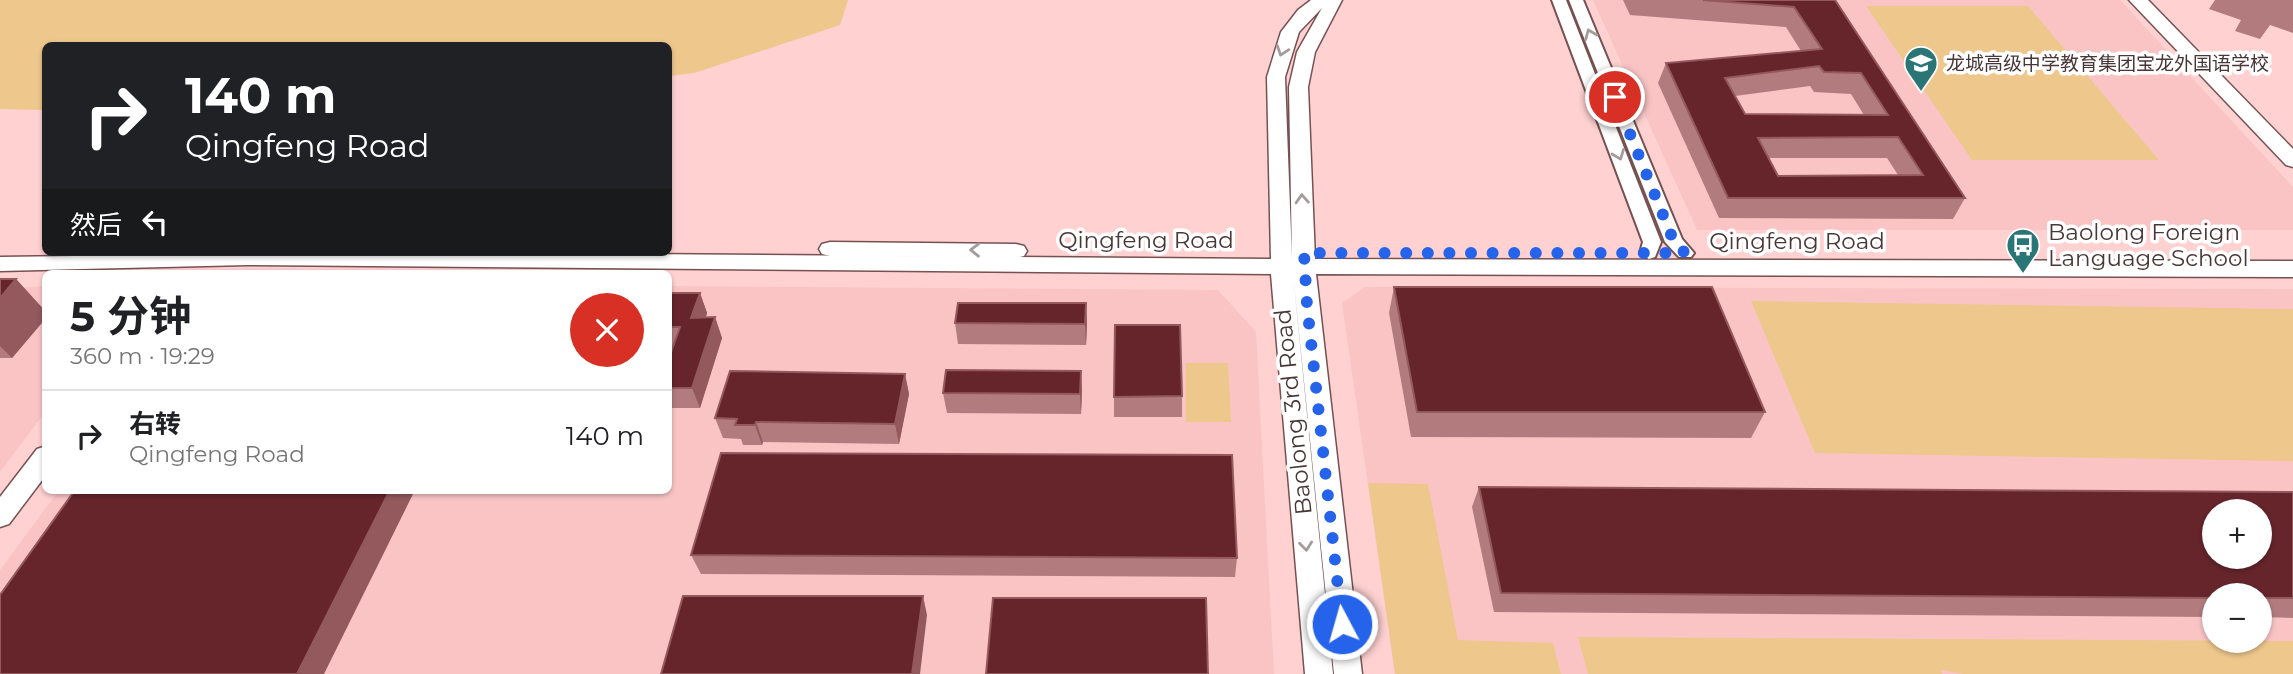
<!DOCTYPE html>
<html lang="zh">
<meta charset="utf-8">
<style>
:root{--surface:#fff;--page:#f6f6f6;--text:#202124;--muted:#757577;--line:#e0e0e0}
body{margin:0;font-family:Montserrat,"Noto Sans SC",sans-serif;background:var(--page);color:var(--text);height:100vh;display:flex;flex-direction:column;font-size:26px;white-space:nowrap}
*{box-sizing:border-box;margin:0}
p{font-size:23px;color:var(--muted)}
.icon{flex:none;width:38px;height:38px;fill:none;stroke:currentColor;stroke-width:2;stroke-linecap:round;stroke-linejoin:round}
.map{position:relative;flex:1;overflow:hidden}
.panel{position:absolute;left:42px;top:270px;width:630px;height:224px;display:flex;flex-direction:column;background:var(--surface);border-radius:10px;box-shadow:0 2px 5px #0004}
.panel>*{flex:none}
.banner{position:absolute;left:42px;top:42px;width:630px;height:214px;border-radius:10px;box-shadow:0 2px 5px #0004;background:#202124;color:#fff;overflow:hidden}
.tools{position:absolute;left:2202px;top:499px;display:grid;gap:14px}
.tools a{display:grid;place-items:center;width:70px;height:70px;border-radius:50%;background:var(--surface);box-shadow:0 2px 5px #0004;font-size:35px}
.pin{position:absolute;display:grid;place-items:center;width:60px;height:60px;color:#fff;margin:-30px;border:4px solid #fff;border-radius:50%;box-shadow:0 2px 7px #0007}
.me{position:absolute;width:77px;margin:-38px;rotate:354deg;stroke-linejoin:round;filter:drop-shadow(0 0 5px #0008)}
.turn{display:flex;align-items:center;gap:24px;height:147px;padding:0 28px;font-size:32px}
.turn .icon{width:91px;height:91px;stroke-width:2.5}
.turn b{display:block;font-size:49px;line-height:60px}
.then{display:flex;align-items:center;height:66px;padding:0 28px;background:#0003;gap:14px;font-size:26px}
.round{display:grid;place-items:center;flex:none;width:74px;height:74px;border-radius:37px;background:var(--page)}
.headline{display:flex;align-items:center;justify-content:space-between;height:119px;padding:0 28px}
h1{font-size:42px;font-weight:700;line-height:52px}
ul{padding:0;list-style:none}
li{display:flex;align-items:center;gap:21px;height:91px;padding:0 28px;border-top:2px solid var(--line)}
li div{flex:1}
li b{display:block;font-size:26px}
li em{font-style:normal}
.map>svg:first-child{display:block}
</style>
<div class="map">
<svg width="2293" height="674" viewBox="0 0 2293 674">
<rect width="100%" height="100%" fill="#ffd1d1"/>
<g fill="#fac4c5" fill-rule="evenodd">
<path d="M 1593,0 L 2120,0 L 2293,187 L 2293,230 L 1697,230 Z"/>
<path d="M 45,286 L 45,412 L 0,472 L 0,289 Z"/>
<path d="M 669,286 L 1218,290 L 1256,332 L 1274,674 L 0,674 L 0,570 L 59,490 L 668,490 Z"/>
<path d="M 1365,287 L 2293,289 L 2293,674 L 1395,674 L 1342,303 ZM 2214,511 L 2259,511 L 2259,556 L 2214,556 ZM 2214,595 L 2259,595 L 2259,640 L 2214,640 Z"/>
</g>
<g fill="#eec78c">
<path d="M 0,0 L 848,0 L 840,25 L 694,73 L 669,76 L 668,46 L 46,46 L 45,110 L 0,109 Z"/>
<path d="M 1866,6 L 2028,6 L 2159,160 L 1972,160 Z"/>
<path d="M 1751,301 L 2293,309 L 2293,461 L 1815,453 Z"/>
<path d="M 1186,363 L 1228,363 L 1231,422 L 1186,422 Z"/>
<path d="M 1368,483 L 1428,484 L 1458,640 L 1553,643 L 1561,674 L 1395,674 Z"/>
<path d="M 1578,637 L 2293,641 L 2293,674 L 1965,674 L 1941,670 L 1942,674 L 1588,674 Z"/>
</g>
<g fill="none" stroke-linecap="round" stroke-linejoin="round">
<defs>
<g id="minor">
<path d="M 1552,0 L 1566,0 L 1661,242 L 1655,257 L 1649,259 L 1640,253 L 1643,242 Z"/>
<path d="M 1569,0 L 1583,0 L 1682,239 L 1694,253 L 1691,257 L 1679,257 L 1665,242 Z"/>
</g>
<g id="tertiary">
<path d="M 1311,0 L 1342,0 L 1315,52 L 1308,87 L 1315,259 L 2293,261 L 2293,277 L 1316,274 L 1362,674 L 1334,674 L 1293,274 L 1333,674 L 1305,674 L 1271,274 L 247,265 L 0,271 L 0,257 L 370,252 L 1271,259 L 1267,77 L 1281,32 L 1298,10 ZM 1322,8 L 1297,52 L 1289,87 L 1292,259 L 1285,77 L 1299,32 Z"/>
<path d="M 2129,0 L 2148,0 L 2293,149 L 2293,167 L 2286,165 Z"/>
<path d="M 830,242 L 1016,244 L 1024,246 L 1027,251 L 1024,256 L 1016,258 L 830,256 L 822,254 L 819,249 L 822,244 Z"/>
<path d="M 46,446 L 46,475 L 9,524 L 0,527 L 0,497 L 37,449 Z"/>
</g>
</defs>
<use href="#minor" stroke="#775152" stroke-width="4"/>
<use href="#tertiary" stroke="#775152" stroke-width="3"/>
<use href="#minor" fill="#fff" fill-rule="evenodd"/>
<use href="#tertiary" fill="#fff" fill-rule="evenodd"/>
</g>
<g fill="#b27b7e" fill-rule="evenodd">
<path d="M 1623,0 L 1835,0 L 1965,198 L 1953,219 L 1719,218 L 1658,83 L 1666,63 L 1801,51 L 1786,27 L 1630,15 ZM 1810,86 L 1814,92 L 1851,94 L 1864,115 L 1745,114 L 1735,96 ZM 1769,158 L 1887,158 L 1898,175 L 1778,176 Z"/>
<path d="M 2215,0 L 2293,0 L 2293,33 L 2270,25 L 2260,39 L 2235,31 L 2241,20 L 2209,9 Z"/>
<path d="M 0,279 L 16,279 L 46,312 L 46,318 L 12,358 L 0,358 Z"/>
<path d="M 1394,287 L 1765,412 L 1751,438 L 1411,437 L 1389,313 Z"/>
<path d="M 668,293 L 700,293 L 707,313 L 706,317 L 715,317 L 722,338 L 700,408 L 668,408 L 668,361 L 673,347 L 668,347 Z"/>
<path d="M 1086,303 L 1087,324 L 1086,345 L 958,344 L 955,323 Z"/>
<path d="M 1081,371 L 1082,391 L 1081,414 L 947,413 L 943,393 Z"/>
<path d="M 905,374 L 909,394 L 899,444 L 763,442 L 762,445 L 743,445 L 741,439 L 723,438 L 715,418 Z"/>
<path d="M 1182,396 L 1182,417 L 1114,417 L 1114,397 Z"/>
<path d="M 1479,487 L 2293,492 L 2293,618 L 2259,617 L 2259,595 L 2214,595 L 2214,617 L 1494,612 L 1472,507 Z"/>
<path d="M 691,555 L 1237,558 L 1235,577 L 701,574 Z"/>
</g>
<g fill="#93595d">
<path d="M 16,279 L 46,312 L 46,318 L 12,358 L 0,346 L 0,298 Z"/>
<path d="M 700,293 L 707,313 L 699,338 L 691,318 Z"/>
<path d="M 1086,303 L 1087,324 L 1086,345 L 1085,324 Z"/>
<path d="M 715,317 L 722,338 L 700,408 L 692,388 Z"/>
<path d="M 1081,371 L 1082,391 L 1081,414 L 1080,394 Z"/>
<path d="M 905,374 L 909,394 L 899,444 L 895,424 Z"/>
<path d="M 756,422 L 763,442 L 762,445 L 755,425 Z"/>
<path d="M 390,490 L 415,490 L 324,674 L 297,674 Z"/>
<path d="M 923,596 L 927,615 L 920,674 L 912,674 Z"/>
</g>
<g fill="#65252b" stroke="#93595d" stroke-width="2" fill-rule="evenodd">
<path d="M 1703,0 L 1835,0 L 1965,198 L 1728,198 L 1666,63 L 1822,49 L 1794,7 ZM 1819,66 L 1824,72 L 1861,73 L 1888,115 L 1745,114 L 1725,78 ZM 1898,137 L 1923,175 L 1778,176 L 1758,138 Z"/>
<path d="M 0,279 L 16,279 L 0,298 Z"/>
<path d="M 1394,287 L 1712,287 L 1765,412 L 1417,412 Z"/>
<path d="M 668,293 L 700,293 L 691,318 L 715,317 L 692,388 L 668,388 L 668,361 L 680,327 L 668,327 Z"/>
<path d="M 958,303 L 1086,303 L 1085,324 L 955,323 Z"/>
<path d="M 1115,325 L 1180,325 L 1182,396 L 1114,397 Z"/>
<path d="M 946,370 L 1081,371 L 1080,394 L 943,393 Z"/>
<path d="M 730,371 L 905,374 L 895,424 L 756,422 L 755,425 L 735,425 L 737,419 L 715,418 Z"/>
<path d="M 721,453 L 1232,455 L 1237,558 L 691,555 Z"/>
<path d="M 1479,487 L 2293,492 L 2293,598 L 2259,598 L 2259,595 L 2214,595 L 2214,598 L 1501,593 ZM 2214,511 L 2259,511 L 2259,556 L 2214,556 Z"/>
<path d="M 75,490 L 390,490 L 297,674 L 0,674 L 0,595 Z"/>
<path d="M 683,596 L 923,596 L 912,674 L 661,674 Z"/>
<path d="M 993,598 L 1206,598 L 1208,674 L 986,674 Z"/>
</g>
<defs><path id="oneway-chevron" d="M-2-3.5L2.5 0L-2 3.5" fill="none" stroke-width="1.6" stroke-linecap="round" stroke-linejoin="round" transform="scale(1.75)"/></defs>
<g stroke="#a49b9b">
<use href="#oneway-chevron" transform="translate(1590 34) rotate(-112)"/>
<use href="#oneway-chevron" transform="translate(1282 51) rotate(109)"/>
<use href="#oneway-chevron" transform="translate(1619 155) rotate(69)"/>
<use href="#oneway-chevron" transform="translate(1302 199) rotate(-93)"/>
<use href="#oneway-chevron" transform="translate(975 250) rotate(-179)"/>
<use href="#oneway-chevron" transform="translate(1306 546) rotate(84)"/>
</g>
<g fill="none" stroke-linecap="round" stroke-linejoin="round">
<path stroke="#2563eb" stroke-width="12" stroke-dasharray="0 21.6" d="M 1342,624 L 1307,305 L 1304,253 L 1685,253 L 1674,242 L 1615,97"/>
</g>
<defs>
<symbol id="school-pin" viewBox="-11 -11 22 30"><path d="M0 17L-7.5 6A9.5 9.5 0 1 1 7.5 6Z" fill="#2a7576" stroke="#fff"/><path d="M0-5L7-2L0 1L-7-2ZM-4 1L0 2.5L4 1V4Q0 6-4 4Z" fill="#fff"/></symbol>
<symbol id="bus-pin" viewBox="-11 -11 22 30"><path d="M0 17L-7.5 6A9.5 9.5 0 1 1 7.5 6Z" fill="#2a7576" stroke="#fff"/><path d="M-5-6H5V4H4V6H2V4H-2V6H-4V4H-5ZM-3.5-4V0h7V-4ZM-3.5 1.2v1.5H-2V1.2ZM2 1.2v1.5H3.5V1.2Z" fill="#fff"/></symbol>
</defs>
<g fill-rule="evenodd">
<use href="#school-pin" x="1902" y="44" width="38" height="52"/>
<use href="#bus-pin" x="2004" y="226" width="38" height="52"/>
</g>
<g text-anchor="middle" stroke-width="7" stroke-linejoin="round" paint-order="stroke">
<g font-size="19" fill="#493737" stroke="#fff" text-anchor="start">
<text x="1946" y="70">龙城高级中学教育集团宝龙外国语学校</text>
</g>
<g font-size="23" fill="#493737" stroke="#fff" text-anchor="start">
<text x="2048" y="240">Baolong Foreign<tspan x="2048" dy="26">Language School</tspan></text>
</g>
<g font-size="23" fill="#493737" stroke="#fff">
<text x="1146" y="248">Qingfeng Road</text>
<text x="1797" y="249">Qingfeng Road</text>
<text transform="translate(1293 412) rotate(-96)" y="8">Baolong 3rd Road</text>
</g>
</g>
</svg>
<div class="tools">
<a>+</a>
<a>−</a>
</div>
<div class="pin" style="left:1615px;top:97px;background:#d93025"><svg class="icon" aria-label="arrive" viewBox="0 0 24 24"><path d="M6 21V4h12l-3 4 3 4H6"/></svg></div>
<svg class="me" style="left:1342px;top:624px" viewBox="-20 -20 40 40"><circle r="17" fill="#2563eb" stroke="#fff" stroke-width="3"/><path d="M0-11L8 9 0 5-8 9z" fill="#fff"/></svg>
<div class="banner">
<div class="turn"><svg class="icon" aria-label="right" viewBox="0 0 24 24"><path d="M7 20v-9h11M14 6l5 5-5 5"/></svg><div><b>140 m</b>Qingfeng Road</div></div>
<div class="then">然后<svg class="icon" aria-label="left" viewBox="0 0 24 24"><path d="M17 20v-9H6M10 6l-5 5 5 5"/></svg></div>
</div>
<section class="panel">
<div class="headline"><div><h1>5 分钟</h1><p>360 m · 19:29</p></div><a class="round" style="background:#d93025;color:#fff"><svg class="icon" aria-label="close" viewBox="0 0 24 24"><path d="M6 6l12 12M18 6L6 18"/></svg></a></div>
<ul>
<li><svg class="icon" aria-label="right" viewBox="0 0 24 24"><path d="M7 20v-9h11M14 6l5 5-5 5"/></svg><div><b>右转</b><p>Qingfeng Road</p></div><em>140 m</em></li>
</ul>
</section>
</div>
